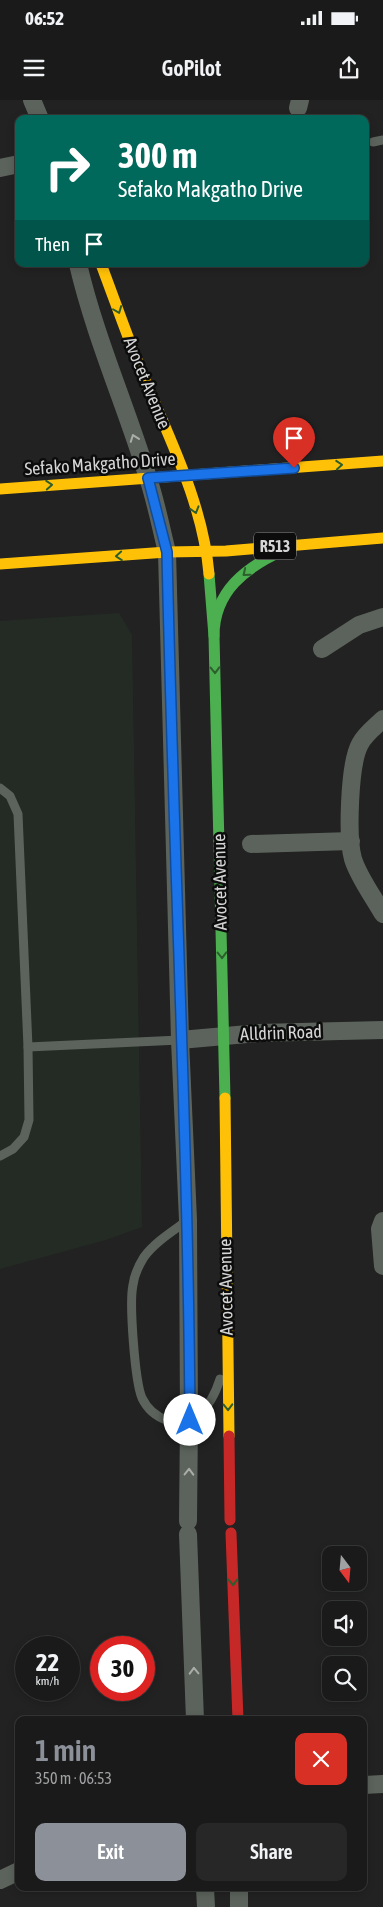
<!DOCTYPE html>
<meta charset="utf-8">
<style>
:root{--surface:#191a19;--page:#262726;--text:#f1f3f6;--muted:#9fa1a2;--line:#373838;--accent:#8c9099}
body{margin:0;font-family:"Asap Condensed",sans-serif;background:var(--page);color:var(--text);height:100vh;display:flex;flex-direction:column;font-size:19px;white-space:nowrap}
*{box-sizing:border-box;margin:0}
p{font-size:16px;color:var(--muted)}
.icon{flex:none;width:28px;height:28px;fill:none;stroke:currentColor;stroke-width:2;stroke-linecap:round;stroke-linejoin:round}
.map{position:relative;flex:1;overflow:hidden}
.drawer{position:absolute;left:15px;top:1616px;width:352px;height:175px;display:flex;flex-direction:column;background:var(--surface);border-radius:10px;box-shadow:0 2px 8px #0003,0 0 0 1px var(--line)}
.drawer>*{flex:none}
.banner{position:absolute;left:15px;top:15px;width:354px;height:152px;border-radius:10px;box-shadow:0 2px 8px #0003,0 0 0 1px var(--line);background:#00695c;color:#fff;overflow:hidden}
.needle{width:32px;rotate:164deg}
.fabs{position:absolute;left:322px;top:1446px;display:grid;gap:10px}
.fabs a{display:grid;place-items:center;width:45px;height:45px;border-radius:10px;background:var(--surface);box-shadow:0 2px 8px #0003,0 0 0 1px var(--line);font-size:25px}
.speed{position:absolute;left:15px;top:1536px;display:flex;gap:10px;font-size:25px;font-weight:700;text-align:center}
.speed>*{display:grid;place-content:center;width:65px;height:65px;border-radius:50%;background:var(--surface);box-shadow:0 2px 8px #0003,0 0 0 1px var(--line);line-height:1}
.speed small{font-size:12px;font-weight:400}
.speed .limit{border:8px solid #d22;background:#fff;color:#111}
.pin{position:absolute;display:grid;place-items:center;width:42px;height:42px;color:#fff;margin:-51px -21px;border-radius:50% 50% 50% 0;rotate:-45deg;box-shadow:0 0 5px #0007}
.pin .icon{rotate:45deg}
.me{position:absolute;width:55px;margin:-28px;rotate:0deg;stroke-linejoin:round;filter:drop-shadow(0 0 4px #0008)}
.turn{display:flex;align-items:center;gap:18px;height:105px;padding:0 20px;font-size:22px}
.turn .icon{width:65px;height:65px;stroke-width:2.5}
.turn b{display:block;font-size:35px;line-height:42px}
.then{display:flex;align-items:center;height:48px;padding:0 20px;background:#0003;gap:10px;font-size:19px}
.round{display:grid;place-items:center;flex:none;width:52px;height:52px;border-radius:10px;background:var(--page)}
.headline{display:flex;align-items:center;justify-content:space-between;height:85px;padding:0 20px}
h1{font-size:30px;font-weight:600;line-height:38px;color:var(--accent)}
.action{display:flex;gap:10px;margin-top:auto;padding:10px 20px}
.action a{flex:1;height:58px;border-radius:10px;background:var(--accent);color:#fff;font-size:20px;font-weight:600;line-height:58px;text-align:center}
.action a+a{background:var(--page);color:var(--text)}
.status{display:flex;justify-content:space-between;align-items:center;height:35px;padding:0 25px;background:var(--surface);direction:ltr}
.status svg{height:14px;fill:currentColor}
header{display:flex;justify-content:space-between;align-items:center;height:65px;padding:0 20px;background:var(--surface);font-size:22px;font-weight:600}
.map>svg:first-child{display:block}
</style>
<div class="status"><b>06:52</b><svg viewBox="0 0 49 12"><path d="M0 12V9h3v3zM5 12V6h3v6zM10 12V3h3v9zM15 12V0h3v12zM26 1h20v11H26zM47 4h2v5h-2z"/></svg></div>
<header><svg class="icon" aria-label="menu" viewBox="0 0 24 24"><path d="M4 6h16M4 12h16M4 18h16"/></svg>GoPilot<svg class="icon" aria-label="share" viewBox="0 0 24 24"><path d="M12 15V3M7 8l5-5 5 5M5 13v7h14v-7"/></svg></header>
<div class="map">
<svg width="383" height="1807" viewBox="0 0 383 1807">
<rect width="100%" height="100%" fill="#212221"/>
<path fill="#242b25" d="M 119,513 L 132,535 L 142,1127 L 106,1140 L 0,1169 L 0,521 Z"/>
<g fill="none" stroke-linecap="round" stroke-linejoin="round">
<g stroke="#5c635c" stroke-width="9">
<path d="M 373,42 L 383,40"/>
<path d="M 0,688 L 10,696 L 18,714 L 28,947 L 29,1020 L 24,1037 L 13,1049 L 0,1056"/>
<path d="M 28,947 L 180,940"/>
<path d="M 188,1120 C 173,1131 155,1142 144,1157 C 139,1165 134,1176 133,1185 C 129,1203 135,1282 142,1298 C 152,1319 180,1331 199,1314 C 210,1305 216,1292 220,1279"/>
</g>
<g stroke="#5c635c" stroke-width="18">
<path d="M 32,0 L 40,19"/>
<path d="M 298,8 L 300,0"/>
<path d="M 0,68 L 19,64"/>
<path d="M 78,164 C 95,237 126,306 148,378 C 156,402 161,428 167,452 L 180,940 L 188,1120 L 189,1320 L 188,1421"/>
<path d="M 322,549 L 359,525 L 383,517"/>
<path d="M 383,619 C 375,627 365,634 360,644 C 349,664 347,738 353,759 C 359,778 373,796 383,814"/>
<path d="M 251,744 L 351,741"/>
<path d="M 180,940 L 258,933 L 383,930"/>
<path d="M 383,1121 L 380,1129 L 383,1166"/>
<path d="M 188,1434 L 195,1620"/>
<path d="M 364,1685 L 383,1684"/>
<path d="M 0,1780 L 19,1771"/>
<path d="M 205,1788 L 206,1807"/>
<path d="M 239,1788 L 239,1807"/>
</g>
<g stroke="#4caf50" stroke-width="11">
<path d="M 209,474 L 214,536 L 225,998"/>
<path d="M 214,536 C 214,491 246,467 284,450"/>
</g>
<g stroke="#ffc107" stroke-width="11">
<path d="M 101,164 C 115,201 128,239 143,275 C 170,340 203,404 209,474"/>
<path d="M 0,389 L 383,361"/>
<path d="M 0,464 L 167,452 L 226,451 L 383,438"/>
<path d="M 225,998 L 229,1336"/>
</g>
<g stroke="#c62828" stroke-width="11">
<path d="M 229,1336 L 230,1420"/>
<path d="M 231,1433 L 238,1620"/>
</g>
</g>
<defs><path id="oneway-chevron" d="M-2-3.5L2.5 0L-2 3.5" fill="none" stroke-width="1.6" stroke-linecap="round" stroke-linejoin="round" transform="scale(1.25)"/></defs>
<g stroke="#2c5e2e">
<use href="#oneway-chevron" transform="translate(118 210) rotate(69)"/>
<use href="#oneway-chevron" transform="translate(339 365) rotate(-4)"/>
<use href="#oneway-chevron" transform="translate(49 385) rotate(-4)"/>
<use href="#oneway-chevron" transform="translate(195 410) rotate(74)"/>
<use href="#oneway-chevron" transform="translate(119 456) rotate(176)"/>
<use href="#oneway-chevron" transform="translate(246 473) rotate(141)"/>
<use href="#oneway-chevron" transform="translate(215 570) rotate(89)"/>
<use href="#oneway-chevron" transform="translate(222 855) rotate(89)"/>
<use href="#oneway-chevron" transform="translate(228 1307) rotate(89)"/>
<use href="#oneway-chevron" transform="translate(233 1482) rotate(88)"/>
</g>
<g stroke="#aaadaa">
<use href="#oneway-chevron" transform="translate(134 338) rotate(-110)"/>
<use href="#oneway-chevron" transform="translate(189 1372) rotate(-89)"/>
<use href="#oneway-chevron" transform="translate(194 1571) rotate(-92)"/>
</g>
<g fill="none" stroke-linecap="round" stroke-linejoin="round">
<defs>
<path id="route" d="M 190,1320 C 188,1031 173,742 167,452 L 148,378 L 294,368"/>
</defs>
<use href="#route" stroke="#114b97" stroke-width="12"/>
<use href="#route" stroke="#1a73e8" stroke-width="9"/>
</g>
<g text-anchor="middle" stroke-width="5" stroke-linejoin="round" paint-order="stroke">
<rect fill="#0b0c0b" stroke="#989998" stroke-width="1" x="254" y="432.5" width="42" height="27" rx="4"/>
<g font-size="16" font-weight="bold" fill="#d4d5d4">
<text x="275" y="452">R513</text>
</g>
<g font-size="18" fill="#d4d5d4" stroke="#0b0c0b">
<text transform="translate(147 283) rotate(68)" y="6">Avocet Avenue</text>
<text transform="translate(100 364) rotate(-4)" y="6">Sefako Makgatho Drive</text>
<text transform="translate(220 782) rotate(-91)" y="6">Avocet Avenue</text>
<text transform="translate(281 933) rotate(-2)" y="6">Alldrin Road</text>
<text transform="translate(226 1187) rotate(-91)" y="6">Avocet Avenue</text>
</g>
</g>
</svg>
<div class="fabs">
<a><svg class="needle" viewBox="-14 -14 28 28"><path d="M0-13l5 13h-10z" fill="#e53935"/><path d="M0 13l5-13h-10z" fill="#9fa1a2"/></svg></a>
<a><svg class="icon" aria-label="sound" viewBox="0 0 24 24"><path d="M4 9h4l5-4v14l-5-4H4zM17 9q2 3 0 6"/></svg></a>
<a><svg class="icon" aria-label="search" viewBox="0 0 24 24"><circle cx="10" cy="10" r="6"/><path d="M15 15l6 6"/></svg></a>
</div>
<div class="speed"><div>22<small>km/h</small></div><div class="limit">30</div></div>
<div class="pin" style="left:294px;top:368px;background:#d93025"><svg class="icon" aria-label="arrive" viewBox="0 0 24 24"><path d="M6 21V4h12l-3 4 3 4H6"/></svg></div>
<svg class="me" style="left:190px;top:1320px" viewBox="-20 -20 40 40"><circle r="19" fill="#fff"/><path d="M0-13L10 11 0 6-10 11z" fill="#1a73e8"/></svg>
<div class="banner">
<div class="turn"><svg class="icon" aria-label="right" viewBox="0 0 24 24"><path d="M7 20v-9h11M14 6l5 5-5 5"/></svg><div><b>300 m</b>Sefako Makgatho Drive</div></div>
<div class="then">Then<svg class="icon" aria-label="arrive" viewBox="0 0 24 24"><path d="M6 21V4h12l-3 4 3 4H6"/></svg></div>
</div>
<section class="drawer">
<div class="headline"><div><h1>1 min</h1><p>350 m · 06:53</p></div><a class="round" style="background:#d93025;color:#fff"><svg class="icon" aria-label="close" viewBox="0 0 24 24"><path d="M6 6l12 12M18 6L6 18"/></svg></a></div>
<div class="action"><a>Exit</a><a>Share</a></div>
</section>
</div>
